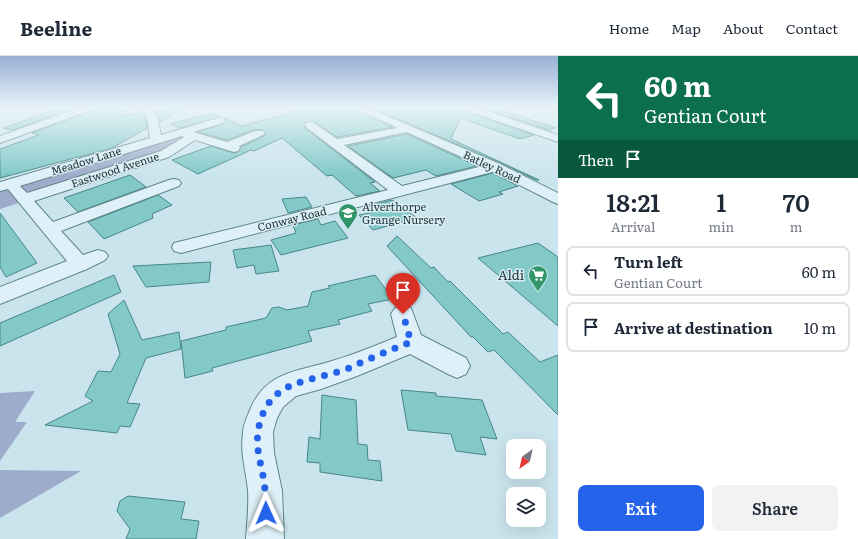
<!DOCTYPE html>
<style>
:root{--surface:#fff;--page:#f2f2f3;--text:#1f2937;--muted:#747a83;--line:#e0e1e3;--accent:#2563eb}
body{margin:0;font-family:Literata,serif;background:var(--page);color:var(--text);height:100vh;display:flex;flex-direction:column;font-size:15px;white-space:nowrap}
*{box-sizing:border-box;margin:0}
p{font-size:13px;color:var(--muted)}
.icon{flex:none;width:22px;height:22px;fill:none;stroke:currentColor;stroke-width:2;stroke-linecap:round;stroke-linejoin:round}
.map{position:relative;flex:1;overflow:hidden}
.panel{display:flex;flex-direction:column;background:var(--surface);width:300px}
.panel>*{flex:none}
.hud{background:#0b6e4f;color:#fff;overflow:hidden}
.needle{width:26px;rotate:214deg}
.buttons{position:absolute;left:506px;top:383px;display:grid;gap:8px}
.buttons a{display:grid;place-items:center;width:40px;height:40px;border-radius:8px;background:var(--surface);box-shadow:0 4px 16px #0002;font-size:20px}
.pin{position:absolute;display:grid;place-items:center;width:34px;height:34px;color:#fff;margin:-41px -17px;border-radius:50% 50% 50% 0;rotate:-45deg;box-shadow:0 0 4px #0007}
.pin .icon{rotate:45deg}
.me{position:absolute;width:44px;margin:-22px;rotate:359deg;stroke-linejoin:round;filter:drop-shadow(0 0 3px #0008)}
.turn{display:flex;align-items:center;gap:14px;height:84px;padding:0 20px;font-size:18px}
.turn .icon{width:52px;height:52px;stroke-width:2.5}
.turn b{display:block;font-size:28px;line-height:34px}
.then{display:flex;align-items:center;height:38px;padding:0 20px;background:#0003;gap:8px;font-size:15px}
.eta{display:flex;justify-content:space-evenly;align-items:center;height:68px;text-align:center}
.eta b{font-size:24px;font-weight:600;line-height:28px}
.primary-button{display:flex;gap:8px;margin-top:auto;padding:8px 20px}
.primary-button a{flex:1;height:46px;border-radius:8px;background:var(--accent);color:#fff;font-size:16px;font-weight:600;line-height:46px;text-align:center}
.primary-button a+a{background:var(--page);color:var(--text)}
ul{padding:0;list-style:none}
li{display:flex;align-items:center;gap:12px;height:50px;margin:0 8px 6px;padding:0 12px;border:2px solid var(--line);border-radius:8px}
li div{flex:1}
li b{display:block;font-size:15px}
li em{font-style:normal}
header{display:flex;align-items:center;gap:24px;box-sizing:border-box;height:56px;padding:0 20px;background:var(--surface);border-bottom:1px solid var(--line)}
header strong{font-size:19px}
nav{display:flex;gap:22px;margin-inline-start:auto;font-size:14px}
main{display:flex;flex:1;min-height:0}
.map>svg:first-child{display:block}
</style>
<header>
<strong>Beeline</strong>
<nav><a>Home</a><a>Map</a><a>About</a><a>Contact</a></nav>
</header>
<main>
<div class="map">
<svg width="558" height="483" viewBox="0 0 558 483">
<rect width="100%" height="100%" fill="#cae4ed"/>
<g fill="#9eaccb">
<path d="M 225,61 L 232,69 L 204,80 L 167,99 L 0,153 L 0,127 L 133,88 C 143,82 158,78 169,78 Z"/>
<path d="M 35,335 L 15,366 L 27,366 L 0,405 L 0,337 Z"/>
<path d="M 0,414 L 81,415 L 0,462 Z"/>
</g>
<g fill="#82c9c8" stroke="#468785">
<path d="M 60,52 L 74,52 L 13,74 L 3,72 Z"/>
<path d="M 94,52 L 126,53 L 122,60 L 141,57 L 146,62 L 147,72 L 112,92 L 0,122 L 0,93 L 39,79 L 32,77 L 92,55 Z"/>
<path d="M 172,52 L 184,53 L 160,66 L 158,60 L 154,55 Z"/>
<path d="M 308,52 L 353,52 L 393,71 L 337,81 L 314,66 L 306,66 L 304,68 L 305,72 L 375,126 L 370,127 L 380,135 L 356,140 L 332,119 L 327,120 L 282,82 L 254,95 L 251,94 L 198,118 L 172,104 L 211,90 L 234,97 L 238,96 L 241,91 L 264,80 L 266,77 L 263,74 L 254,74 L 227,84 L 198,76 L 223,68 L 225,66 L 224,62 L 242,70 Z"/>
<path d="M 372,52 L 462,52 L 465,55 L 534,79 L 520,83 L 460,62 L 451,83 L 539,124 L 536,124 L 501,107 Z"/>
<path d="M 483,52 L 493,52 L 556,72 L 549,74 Z"/>
<path d="M 212,57 L 221,61 L 219,61 L 180,72 L 171,68 Z"/>
<path d="M 407,78 L 477,110 L 436,120 L 426,114 L 393,122 L 348,90 Z"/>
<path d="M 493,117 L 518,130 L 499,136 L 503,138 L 479,145 L 451,128 Z"/>
<path d="M 130,119 L 146,131 L 78,156 L 64,142 Z"/>
<path d="M 158,139 L 172,149 L 152,158 L 153,162 L 104,183 L 88,166 Z"/>
<path d="M 306,141 L 312,151 L 288,157 L 282,143 Z"/>
<path d="M 392,144 L 417,162 L 373,174 L 359,159 L 374,156 L 368,150 Z"/>
<path d="M 0,157 L 37,207 L 6,221 L 0,211 Z"/>
<path d="M 318,163 L 321,169 L 335,165 L 348,182 L 281,199 L 271,184 L 296,177 L 293,169 Z"/>
<path d="M 397,180 L 431,212 L 434,211 L 448,226 L 450,225 L 503,278 L 508,276 L 540,306 L 558,299 L 558,359 L 494,294 L 488,296 L 473,281 L 471,281 L 387,190 Z"/>
<path d="M 538,187 L 558,201 L 558,270 L 478,202 Z"/>
<path d="M 271,189 L 279,215 L 256,218 L 254,209 L 237,212 L 233,194 Z"/>
<path d="M 211,206 L 209,226 L 146,231 L 133,210 Z"/>
<path d="M 114,219 L 121,236 L 0,290 L 0,267 Z"/>
<path d="M 375,219 L 393,243 L 368,248 L 372,255 L 338,264 L 340,268 L 308,275 L 312,285 L 212,312 L 213,315 L 185,322 L 181,285 L 226,274 L 226,271 L 266,262 L 272,252 L 279,251 L 287,254 L 308,250 L 312,236 L 330,232 L 328,230 Z"/>
<path d="M 124,244 L 142,284 L 179,276 L 181,293 L 146,302 L 127,347 L 140,348 L 130,371 L 120,370 L 117,377 L 45,369 L 93,345 L 85,340 L 98,315 L 111,316 L 120,298 L 108,258 Z"/>
<path d="M 401,334 L 436,337 L 436,340 L 482,344 L 497,383 L 480,381 L 486,399 L 456,395 L 451,378 L 408,374 Z"/>
<path d="M 322,339 L 356,344 L 358,388 L 367,389 L 368,404 L 380,405 L 382,425 L 320,416 L 320,407 L 307,406 L 309,381 L 320,383 Z"/>
<path d="M 128,440 L 185,446 L 181,463 L 199,465 L 196,483 L 126,483 L 130,473 L 117,455 L 120,445 Z"/>
</g>
<g fill="none" stroke-linecap="round" stroke-linejoin="round">
<defs>
<g id="minor">
<path d="M 79,52 L 93,52 L 91,54 L 0,87 L 0,80 Z"/>
<path d="M 139,52 L 150,52 L 157,60 L 161,79 L 219,62 L 223,63 L 224,65 L 223,67 L 193,76 L 227,86 L 255,75 L 263,75 L 265,77 L 263,79 L 239,90 L 240,92 L 238,95 L 234,96 L 195,84 L 169,101 L 34,145 L 53,166 L 169,124 L 174,123 L 179,124 L 181,127 L 179,130 L 61,175 L 83,199 L 98,194 L 105,196 L 108,200 L 105,204 L 87,213 L 0,248 L 0,231 L 67,205 L 8,133 L 0,135 L 0,126 L 150,82 L 147,61 ZM 182,80 L 184,81 L 161,95 L 27,137 L 20,130 Z"/>
<path d="M 463,52 L 478,52 L 558,79 L 558,86 L 465,54 Z"/>
<path d="M 310,66 L 314,67 L 337,83 L 408,70 L 412,71 L 413,73 L 412,75 L 344,89 L 402,130 L 495,107 L 500,108 L 502,111 L 500,114 L 181,197 L 174,195 L 172,191 L 174,187 L 388,134 L 306,71 L 305,69 L 306,67 Z"/>
<path d="M 403,249 L 411,252 L 421,279 L 466,302 L 470,310 L 466,318 L 457,322 L 448,318 L 410,298 L 357,320 L 321,333 L 296,340 L 283,351 L 277,362 L 273,376 L 274,397 L 282,435 L 284,483 L 246,483 C 247,467 249,450 248,434 C 246,415 240,397 243,377 C 243,369 247,361 250,354 C 266,314 299,316 335,304 C 356,298 376,289 397,281 L 391,258 L 395,252 Z"/>
</g>
<path id="tertiary" d="M 354,52 L 368,52 L 500,108 L 558,137 L 558,148 L 553,146 L 490,114 Z"/>
</defs>
<use href="#minor" stroke="#5f8589" stroke-width="2"/>
<use href="#tertiary" stroke="#5f8589" stroke-width="2"/>
<use href="#minor" fill="#def1f8" fill-rule="evenodd"/>
<use href="#tertiary" fill="#def1f8" fill-rule="evenodd"/>
</g>
<linearGradient id="sky" x2="0" y2="1"><stop stop-color="#99b0d6"/><stop offset="0.43" stop-color="#e7f3f7"/><stop offset="1" stop-color="#e7f3f7" stop-opacity="0"/></linearGradient>
<rect width="558" height="120" fill="url(#sky)"/>
<g fill="none" stroke-linecap="round" stroke-linejoin="round">
<path stroke="#2563eb" stroke-width="7" stroke-dasharray="0 12.6" d="M 266,457 C 265,450 266,442 265,435 C 264,415 255,396 258,375 C 268,321 308,328 349,312 C 369,303 390,294 411,286 L 403,258"/>
</g>
<defs>
<symbol id="school-pin" viewBox="-11 -11 22 30"><path d="M0 17L-7.5 6A9.5 9.5 0 1 1 7.5 6Z" fill="#32956a" stroke="#daedf5"/><path d="M0-5L7-2L0 1L-7-2ZM-4 1L0 2.5L4 1V4Q0 6-4 4Z" fill="#fff"/></symbol>
<symbol id="supermarket-pin" viewBox="-11 -11 22 30"><path d="M0 17L-7.5 6A9.5 9.5 0 1 1 7.5 6Z" fill="#32956a" stroke="#daedf5"/><path d="M-6-5.5h2.5l.6 2H6L4.5 2H-2.5L-4.4-4H-6ZM-1.5 3.2a1.3 1.3 0 1 0 .1 0ZM3 3.2a1.3 1.3 0 1 0 .1 0Z" fill="#fff"/></symbol>
</defs>
<g fill-rule="evenodd">
<use href="#school-pin" x="337" y="146" width="22" height="30"/>
<use href="#supermarket-pin" x="527" y="208" width="22" height="30"/>
</g>
<g text-anchor="middle" stroke-width="3" stroke-linejoin="round" paint-order="stroke">
<g font-size="11" fill="#22393a" stroke="#daedf5">
<text transform="translate(86 105) rotate(-17)" y="4">Meadow Lane</text>
<text transform="translate(492 111) rotate(25)" y="4">Batley Road</text>
<text transform="translate(115 114) rotate(-18)" y="4">Eastwood Avenue</text>
<text transform="translate(292 163) rotate(-14)" y="4">Conway Road</text>
</g>
<g font-size="11" fill="#22393a" stroke="#daedf5" text-anchor="start">
<text x="362" y="155">Alverthorpe<tspan x="362" dy="13">Grange Nursery</tspan></text>
</g>
<g font-size="13" fill="#22393a" stroke="#daedf5" text-anchor="end">
<text x="524" y="224">Aldi</text>
</g>
</g>
</svg>
<div class="buttons">
<a><svg class="needle" viewBox="-14 -14 28 28"><path d="M0-13l5 13h-10z" fill="#e53935"/><path d="M0 13l5-13h-10z" fill="#747a83"/></svg></a>
<a><svg class="icon" aria-label="layers" viewBox="0 0 24 24"><path d="M12 4l9 5-9 5-9-5zM3 14l9 5 9-5"/></svg></a>
</div>
<div class="pin" style="left:403px;top:258px;background:#d93025"><svg class="icon" aria-label="arrive" viewBox="0 0 24 24"><path d="M6 21V4h12l-3 4 3 4H6"/></svg></div>
<svg class="me" style="left:266px;top:457px" viewBox="-20 -20 40 40"><path d="M0-17L14 15 0 8-14 15z" fill="#2563eb" stroke="#fff" stroke-width="4"/></svg>
</div>
<section class="panel">
<div class="hud">
<div class="turn"><svg class="icon" aria-label="left" viewBox="0 0 24 24"><path d="M17 20v-9H6M10 6l-5 5 5 5"/></svg><div><b>60 m</b>Gentian Court</div></div>
<div class="then">Then<svg class="icon" aria-label="arrive" viewBox="0 0 24 24"><path d="M6 21V4h12l-3 4 3 4H6"/></svg></div>
</div>
<div class="eta">
<div><b>18:21</b><p>Arrival</p></div>
<div><b>1</b><p>min</p></div>
<div><b>70</b><p>m</p></div>
</div>
<ul>
<li><svg class="icon" aria-label="left" viewBox="0 0 24 24"><path d="M17 20v-9H6M10 6l-5 5 5 5"/></svg><div><b>Turn left</b><p>Gentian Court</p></div><em>60 m</em></li>
<li><svg class="icon" aria-label="arrive" viewBox="0 0 24 24"><path d="M6 21V4h12l-3 4 3 4H6"/></svg><div><b>Arrive at destination</b></div><em>10 m</em></li>
</ul>
<div class="primary-button"><a>Exit</a><a>Share</a></div>
</section>
</main>
